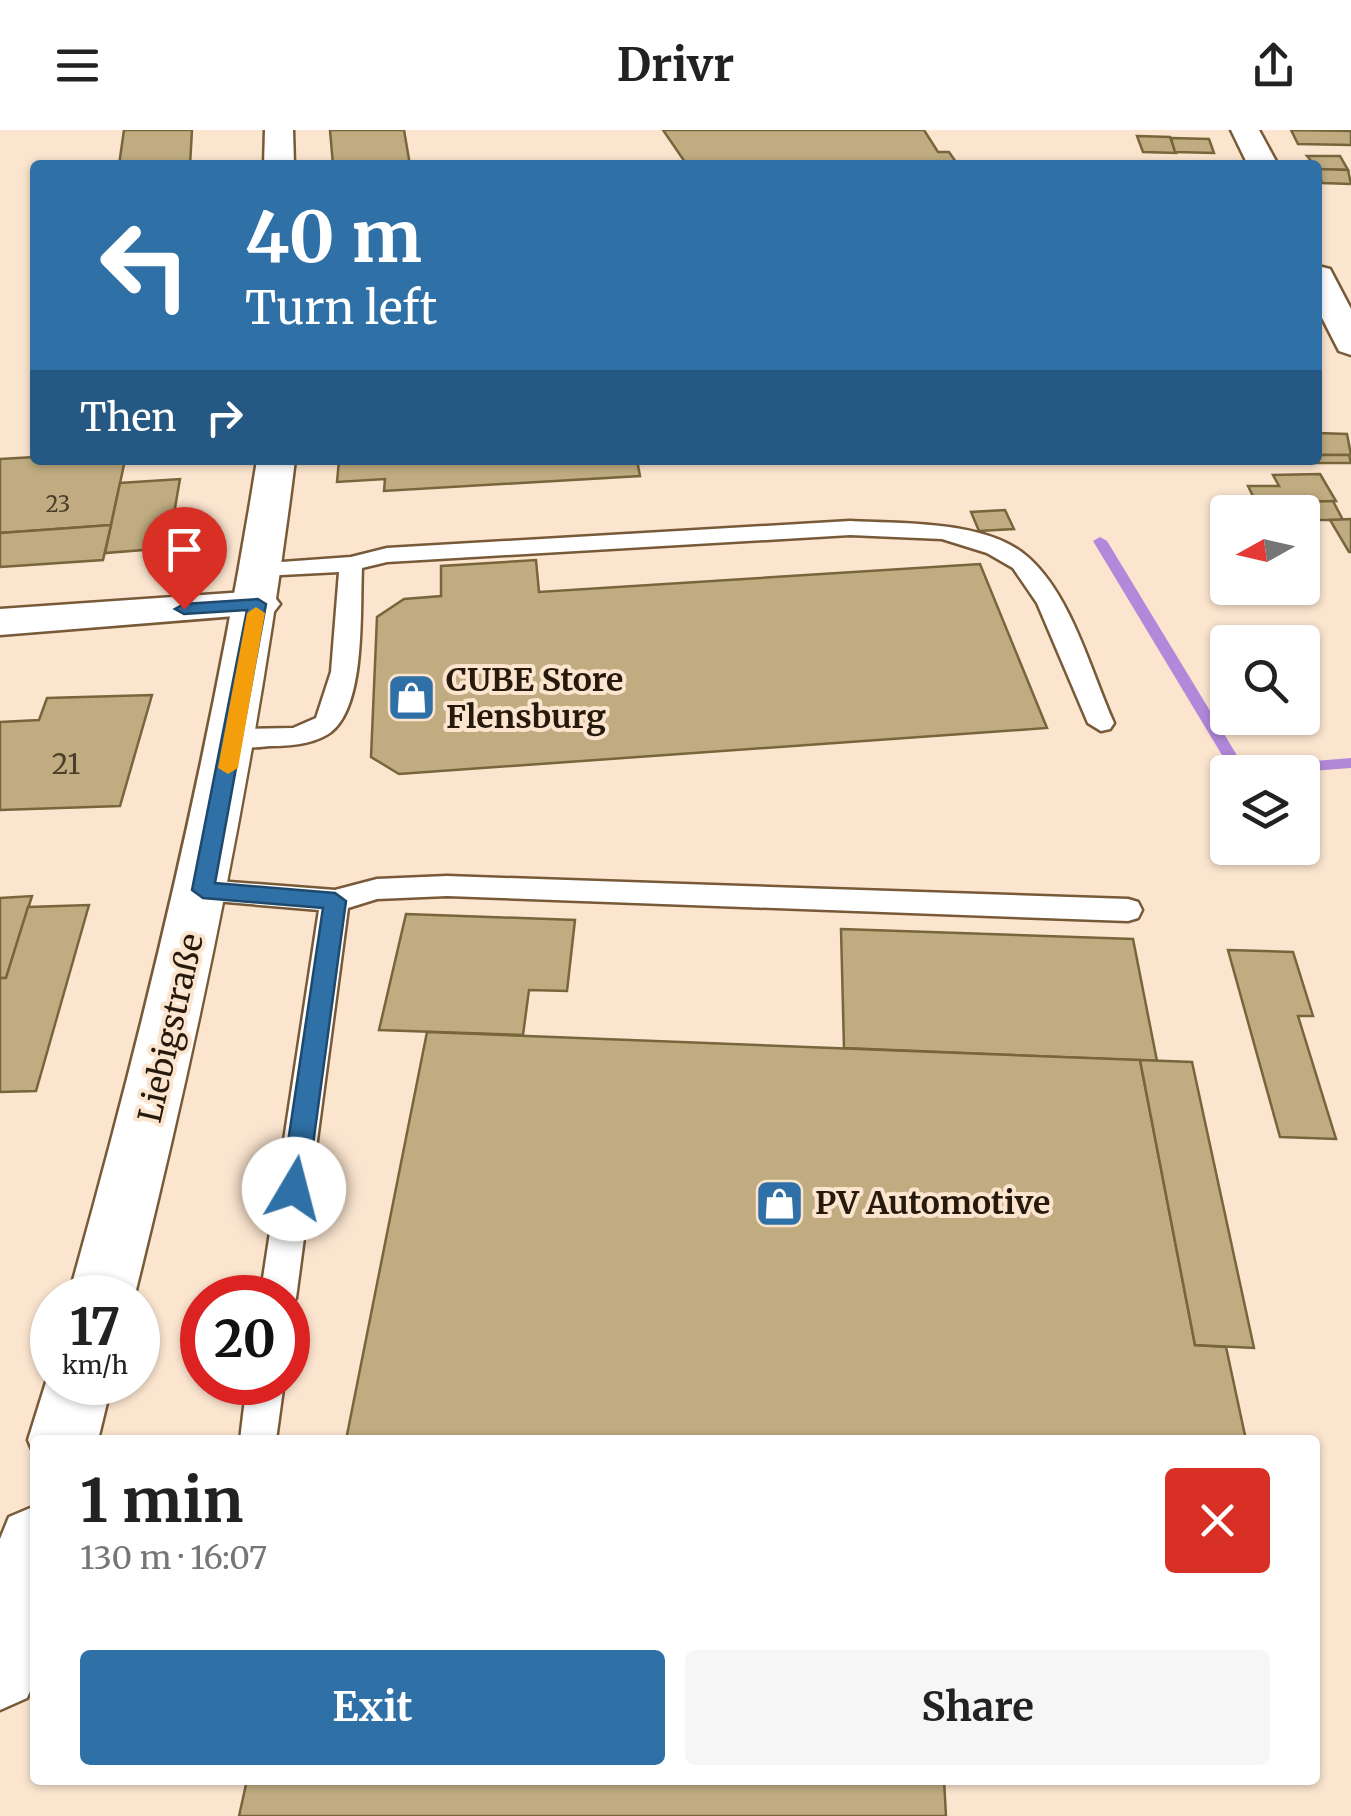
<!DOCTYPE html>
<meta charset="utf-8">
<style>
:root{--surface:#fff;--page:#f6f6f6;--text:#222;--muted:#767676;--accent:#2f70a6}
body{margin:0;font-family:Merriweather,serif;background:var(--page);color:var(--text);height:100vh;display:flex;flex-direction:column;font-size:38px;white-space:nowrap}
*{box-sizing:border-box;margin:0}
p{font-size:32px;color:var(--muted)}
.icon{flex:none;width:55px;height:55px;fill:none;stroke:currentColor;stroke-width:2;stroke-linecap:round;stroke-linejoin:round}
.map{position:relative;flex:1;overflow:hidden}
.drawer{position:absolute;left:30px;top:1305px;width:1290px;height:350px;display:flex;flex-direction:column;background:var(--surface);border-radius:10px;box-shadow:0 2px 8px #0004}
.drawer>*{flex:none}
.guide{position:absolute;left:30px;top:30px;width:1292px;height:305px;border-radius:10px;box-shadow:0 2px 8px #0004;background:#2f70a6;color:#fff;overflow:hidden}
.needle{width:65px;rotate:262deg}
.tools{position:absolute;left:1210px;top:365px;display:grid;gap:20px}
.tools a{display:grid;place-items:center;width:110px;height:110px;border-radius:10px;background:var(--surface);box-shadow:0 2px 8px #0004;font-size:50px}
.speed{position:absolute;left:30px;top:1145px;display:flex;gap:20px;font-size:50px;font-weight:700;text-align:center}
.speed>*{display:grid;place-content:center;width:130px;height:130px;border-radius:50%;background:var(--surface);box-shadow:0 2px 8px #0004;line-height:1}
.speed small{font-size:25px;font-weight:400}
.speed .limit{border:15px solid #d22;background:#fff;color:#111}
.pin{position:absolute;display:grid;place-items:center;width:85px;height:85px;color:#fff;margin:-102px -42px;border-radius:50% 50% 50% 0;rotate:-45deg;box-shadow:0 0 10px #0007}
.pin .icon{rotate:45deg}
.me{position:absolute;width:110px;margin:-55px;rotate:8deg;stroke-linejoin:round;filter:drop-shadow(0 0 8px #0008)}
.turn{display:flex;align-items:center;gap:35px;height:210px;padding:0 50px;font-size:45px}
.turn .icon{width:130px;height:130px;stroke-width:2.5}
.turn b{display:block;font-size:70px;line-height:85px}
.then{display:flex;align-items:center;height:95px;padding:0 50px;background:#0003;gap:20px;font-size:38px}
.round{display:grid;place-items:center;flex:none;width:105px;height:105px;border-radius:10px;background:var(--page)}
.overview{display:flex;align-items:center;justify-content:space-between;height:170px;padding:0 50px}
h1{font-size:60px;font-weight:700;line-height:75px}
.action{display:flex;gap:20px;margin-top:auto;padding:20px 50px}
.action a{flex:1;height:115px;border-radius:10px;background:var(--accent);color:#fff;font-size:40px;font-weight:700;line-height:115px;text-align:center}
.action a+a{background:var(--page);color:var(--text)}
header{display:flex;justify-content:space-between;align-items:center;height:130px;padding:0 50px;background:var(--surface);font-size:45px;font-weight:700}
.map>svg:first-child{display:block}
</style>
<header><svg class="icon" aria-label="menu" viewBox="0 0 24 24"><path d="M4 6h16M4 12h16M4 18h16"/></svg>Drivr<svg class="icon" aria-label="share" viewBox="0 0 24 24"><path d="M12 15V3M7 8l5-5 5 5M5 13v7h14v-7"/></svg></header>
<div class="map">
<svg width="1351" height="1686" viewBox="0 0 1351 1686">
<rect width="100%" height="100%" fill="#fbe5cf"/>
<g fill="none" stroke-linecap="round" stroke-linejoin="round">
<path fill="#b288da" fill-rule="evenodd" d="M 1100,407 L 1107,411 L 1238,627 L 1254,636 L 1351,628 L 1351,638 L 1298,642 L 1242,642 L 1228,635 L 1093,411 Z"/>
</g>
<g fill="#c0ac80" stroke="#77653c" stroke-width="2.5">
<path d="M 124,0 L 192,0 L 190,35 L 119,35 Z"/>
<path d="M 330,0 L 404,0 L 410,35 L 333,35 Z"/>
<path d="M 663,0 L 924,0 L 938,22 L 949,22 L 958,35 L 687,35 Z"/>
<path d="M 1291,0 L 1351,1 L 1351,15 L 1298,14 Z"/>
<path d="M 1137,6 L 1170,7 L 1176,23 L 1143,22 Z"/>
<path d="M 1171,8 L 1209,9 L 1214,23 L 1175,22 Z"/>
<path d="M 1307,26 L 1340,26 L 1348,40 L 1318,39 Z"/>
<path d="M 1318,39 L 1348,40 L 1351,54 L 1322,53 Z"/>
<path d="M 1318,303 L 1347,304 L 1351,325 L 1318,325 Z"/>
<path d="M 1318,325 L 1349,325 L 1351,333 L 1308,333 L 1318,330 Z"/>
<path d="M 35,327 L 125,330 L 111,395 L 0,403 L 0,329 Z"/>
<path d="M 339,330 L 637,330 L 640,346 L 384,361 L 385,349 L 337,352 Z"/>
<path d="M 1320,344 L 1336,371 L 1256,372 L 1248,356 L 1279,356 L 1273,345 Z"/>
<path d="M 180,349 L 168,418 L 105,423 L 120,353 Z"/>
<path d="M 1333,371 L 1343,390 L 1313,390 L 1304,372 Z"/>
<path d="M 1005,380 L 1014,399 L 979,401 L 971,382 Z"/>
<path d="M 1351,389 L 1351,422 L 1349,422 L 1330,390 Z"/>
<path d="M 111,395 L 103,430 L 0,437 L 0,403 Z"/>
<path d="M 536,430 L 539,462 L 980,434 L 1047,598 L 399,644 L 371,627 L 377,487 L 404,469 L 441,466 L 441,436 Z"/>
<path d="M 152,565 L 120,676 L 0,680 L 0,592 L 39,590 L 47,568 Z"/>
<path d="M 32,766 L 6,848 L 0,848 L 0,768 Z"/>
<path d="M 89,775 L 36,961 L 0,962 L 0,848 L 6,848 L 28,777 Z"/>
<path d="M 406,784 L 575,790 L 567,861 L 529,860 L 523,905 L 379,900 Z"/>
<path d="M 841,799 L 1133,809 L 1157,931 L 844,918 Z"/>
<path d="M 1228,820 L 1293,822 L 1313,886 L 1298,886 L 1336,1009 L 1280,1007 Z"/>
<path d="M 427,902 L 1140,930 L 1195,1215 L 1226,1217 L 1246,1310 L 346,1310 Z"/>
<path d="M 1140,930 L 1192,932 L 1254,1218 L 1195,1215 Z"/>
<path d="M 247,1650 L 944,1650 L 946,1686 L 239,1686 Z"/>
</g>
<g fill="none" stroke-linecap="round" stroke-linejoin="round">
<defs>
<g id="service">
<path d="M 850,391 C 903,394 988,390 1029,428 C 1072,467 1091,542 1114,593 L 1110,599 L 1101,601 L 1088,593 L 1037,473 L 1013,438 L 987,423 L 942,409 L 850,405 L 387,432 L 362,438 C 360,479 366,575 331,602 C 315,614 290,616 271,616 C 255,617 230,622 220,608 L 233,599 L 293,598 L 316,588 L 331,542 L 339,442 L 262,446 L 254,444 L 254,434 L 351,427 L 387,418 Z"/>
<path d="M 447,746 L 1128,769 L 1138,772 L 1142,780 L 1138,788 L 1128,791 L 447,766 L 377,769 L 348,778 L 296,1168 L 288,1181 L 288,1168 L 260,1168 L 319,780 L 203,770 L 189,760 L 203,750 L 335,760 L 377,749 Z"/>
<path d="M 247,1252 L 284,1252 L 276,1310 L 240,1310 Z"/>
</g>
<g id="minor">
<path d="M 1231,0 L 1259,0 L 1278,35 L 1248,35 Z"/>
<path d="M 1318,136 L 1330,139 L 1351,179 L 1351,225 L 1339,221 L 1318,180 Z"/>
<path d="M 258,461 L 273,465 L 280,474 L 273,483 L 0,505 L 0,479 Z"/>
</g>
<g id="tertiary">
<path d="M 265,0 L 293,0 L 294,35 L 264,35 Z"/>
<path d="M 257,330 L 295,330 C 260,613 203,891 134,1168 L 68,1168 C 146,891 212,614 257,330 Z"/>
<path d="M 52,1233 L 52,1252 L 112,1252 L 98,1310 L 35,1310 L 35,1326 L 28,1310 Z"/>
<path d="M 35,1376 L 35,1550 L 27,1568 L 0,1580 L 0,1409 L 9,1387 Z"/>
</g>
</defs>
<use href="#service" stroke="#785938" stroke-width="5"/>
<use href="#minor" stroke="#785938" stroke-width="5"/>
<use href="#tertiary" stroke="#785938" stroke-width="5"/>
<use href="#service" fill="#fff" fill-rule="evenodd"/>
<use href="#minor" fill="#fff" fill-rule="evenodd"/>
<use href="#tertiary" fill="#fff" fill-rule="evenodd"/>
</g>
<path fill="#2f70a6" stroke="#1f496c" stroke-width="2.5" d="M 258,469 L 266,474 L 215,753 L 335,763 L 346,771 L 307,1059 L 294,1070 L 281,1059 L 323,778 L 203,768 L 192,760 L 247,480 L 184,484 L 175,479 L 184,474 Z"/>
<path fill="#f59e0b" d="M 256,477 L 265,483 L 238,638 L 228,644 L 218,638 L 247,483 Z"/>
<defs>
<symbol id="shop-square" viewBox="-11 -11 22 22"><rect x="-9" y="-9" width="18" height="18" rx="4" fill="#2f70a6" stroke="#fbe5cf"/><path d="M-5-2.5h2.3a2.7 3.5 0 0 1 5.4 0H5L5.5 6h-11ZM-1.5-2.5h3a1.5 2.3 0 0 0-3 0Z" fill="#fff"/></symbol>
</defs>
<g fill-rule="evenodd">
<use href="#shop-square" x="384" y="540" width="55" height="55"/>
<use href="#shop-square" x="752" y="1046" width="55" height="55"/>
</g>
<g text-anchor="middle" stroke-width="8" stroke-linejoin="round" paint-order="stroke">
<g font-size="22" fill="#4d3e29">
<text x="58" y="382">23</text>
</g>
<g font-size="28" fill="#4d3e29">
<text x="66" y="644">21</text>
</g>
<g font-size="32" font-weight="bold" fill="#271a0c" stroke="#fbe5cf" text-anchor="start">
<text x="446" y="561">CUBE Store<tspan x="446" dy="37">Flensburg</tspan></text>
<text x="815" y="1084">PV Automotive</text>
</g>
<g font-size="32" fill="#271a0c" stroke="#fbe5cf">
<text transform="translate(171 898) rotate(-77)" y="11">Liebigstraße</text>
</g>
</g>
</svg>
<div class="tools">
<a><svg class="needle" viewBox="-14 -14 28 28"><path d="M0-13l5 13h-10z" fill="#e53935"/><path d="M0 13l5-13h-10z" fill="#767676"/></svg></a>
<a><svg class="icon" aria-label="search" viewBox="0 0 24 24"><circle cx="10" cy="10" r="6"/><path d="M15 15l6 6"/></svg></a>
<a><svg class="icon" aria-label="layers" viewBox="0 0 24 24"><path d="M12 4l9 5-9 5-9-5zM3 14l9 5 9-5"/></svg></a>
</div>
<div class="speed"><div>17<small>km/h</small></div><div class="limit">20</div></div>
<div class="pin" style="left:184px;top:479px;background:#d93025"><svg class="icon" aria-label="arrive" viewBox="0 0 24 24"><path d="M6 21V4h12l-3 4 3 4H6"/></svg></div>
<svg class="me" style="left:294px;top:1059px" viewBox="-20 -20 40 40"><circle r="19" fill="#fff"/><path d="M0-13L10 11 0 6-10 11z" fill="#2f70a6"/></svg>
<div class="guide">
<div class="turn"><svg class="icon" aria-label="left" viewBox="0 0 24 24"><path d="M17 20v-9H6M10 6l-5 5 5 5"/></svg><div><b>40 m</b>Turn left</div></div>
<div class="then">Then<svg class="icon" aria-label="right" viewBox="0 0 24 24"><path d="M7 20v-9h11M14 6l5 5-5 5"/></svg></div>
</div>
<section class="drawer">
<div class="overview"><div><h1>1 min</h1><p>130 m · 16:07</p></div><a class="round" style="background:#d93025;color:#fff"><svg class="icon" aria-label="close" viewBox="0 0 24 24"><path d="M6 6l12 12M18 6L6 18"/></svg></a></div>
<div class="action"><a>Exit</a><a>Share</a></div>
</section>
</div>
